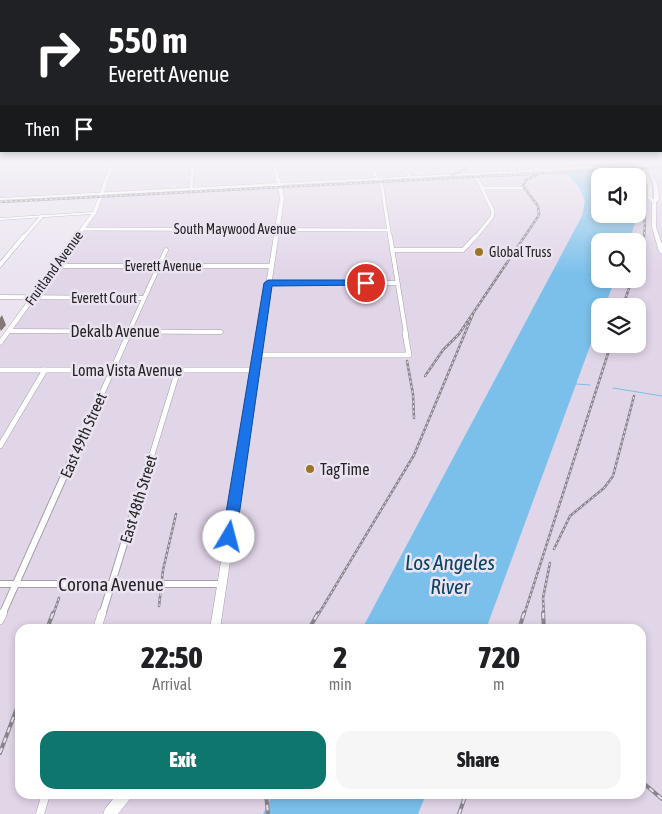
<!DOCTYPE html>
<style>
:root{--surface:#fff;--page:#f6f6f6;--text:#202124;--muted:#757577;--accent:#0f766e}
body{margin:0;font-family:"Asap Condensed",sans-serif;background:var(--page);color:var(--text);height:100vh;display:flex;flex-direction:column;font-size:19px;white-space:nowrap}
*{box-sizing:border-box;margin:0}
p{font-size:16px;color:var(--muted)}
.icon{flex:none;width:28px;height:28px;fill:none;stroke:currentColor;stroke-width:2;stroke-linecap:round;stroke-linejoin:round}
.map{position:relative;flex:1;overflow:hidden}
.side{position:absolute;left:15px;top:624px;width:631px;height:175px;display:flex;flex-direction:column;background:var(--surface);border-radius:15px;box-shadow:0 2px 8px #0003}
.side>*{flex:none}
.banner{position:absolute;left:0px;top:0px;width:662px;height:152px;box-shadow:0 2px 8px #0003;background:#202124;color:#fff;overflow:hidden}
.buttons{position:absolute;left:591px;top:168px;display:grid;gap:10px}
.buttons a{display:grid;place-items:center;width:55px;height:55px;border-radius:10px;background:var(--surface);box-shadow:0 2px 8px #0003;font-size:25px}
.pin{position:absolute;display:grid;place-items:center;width:42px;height:42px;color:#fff;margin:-21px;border:2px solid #fff;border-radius:50%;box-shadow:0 1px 5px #0007}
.me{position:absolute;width:55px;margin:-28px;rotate:8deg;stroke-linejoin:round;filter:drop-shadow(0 0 4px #0008)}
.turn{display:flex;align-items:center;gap:18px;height:105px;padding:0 25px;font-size:22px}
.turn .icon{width:65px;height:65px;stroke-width:2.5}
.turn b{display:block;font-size:35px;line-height:42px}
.then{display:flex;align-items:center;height:48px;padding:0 25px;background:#0003;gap:10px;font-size:19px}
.eta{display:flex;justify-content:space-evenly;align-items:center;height:85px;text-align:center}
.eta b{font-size:30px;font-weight:800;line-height:35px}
.action{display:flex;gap:10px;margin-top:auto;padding:10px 25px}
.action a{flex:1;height:58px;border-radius:15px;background:var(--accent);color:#fff;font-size:20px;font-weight:800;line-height:58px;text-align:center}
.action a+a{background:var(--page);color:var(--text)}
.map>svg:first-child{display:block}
</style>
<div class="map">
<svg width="662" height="814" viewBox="0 0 662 814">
<rect width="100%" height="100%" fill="#ebe4f0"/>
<path fill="#e1d5e8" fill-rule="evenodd" d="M 0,161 L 662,161 L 662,814 L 0,814 L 0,342 L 93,214 L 99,199 L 104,198 L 106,193 L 0,198 ZM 600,176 L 638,176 L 638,214 L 600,214 ZM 600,241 L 638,241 L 638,279 L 600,279 ZM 600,306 L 638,306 L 638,344 L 600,344 ZM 20,629 L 641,629 L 641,794 L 20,794 Z"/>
<g fill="#7ac0eb">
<path d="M 556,161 L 595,161 L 614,176 L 600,176 L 600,214 L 635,214 L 636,220 L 629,241 L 600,241 L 600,279 L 615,279 L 605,306 L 600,306 L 600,319 L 486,629 L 362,629 L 582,216 L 585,201 L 579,187 Z"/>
<path d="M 273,794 L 426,794 L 418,814 L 263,814 Z"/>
</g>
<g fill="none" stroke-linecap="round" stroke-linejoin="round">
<g stroke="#7ac0eb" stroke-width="1">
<path d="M 576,384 L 590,385"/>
<path d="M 613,388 L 662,396"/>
</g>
<defs>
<g id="minor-far4">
<path d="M 373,170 L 382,187 L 390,238"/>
<path d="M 406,170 L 411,177"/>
<path d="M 475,174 L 493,211 L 492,217 L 475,238"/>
<path d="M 482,188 L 526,188"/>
<path d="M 191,189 L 193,161"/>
<path d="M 82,229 L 389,230"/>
<path d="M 23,238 L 42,216"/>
</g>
<g id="minor-far3">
<path d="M 390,236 L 406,334"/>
<path d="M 392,250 L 463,250 L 476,236"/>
<path d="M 0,265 L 24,236"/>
<path d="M 56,266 L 271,266"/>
<path d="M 268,283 L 397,283"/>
<path d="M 0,297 L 144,298"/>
<path d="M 9,331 L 221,332"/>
<path d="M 128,334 L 166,250"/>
</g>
<g id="minor-far2">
<path d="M 257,355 L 409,355 L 405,333"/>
<path d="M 0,370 L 254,370"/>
<path d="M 0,446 L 45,370"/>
<path d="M 73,458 L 129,333"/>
<path d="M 151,458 L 178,370"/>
</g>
<g id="minor-far1">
<path d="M 0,584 L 222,584"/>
<path d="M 2,615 L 73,456"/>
<path d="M 102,615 L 151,456"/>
</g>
<g id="minor">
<path d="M 0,620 L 3,613"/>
<path d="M 97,629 L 102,613"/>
<path d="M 40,814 L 46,794"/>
</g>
<g id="tertiary">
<path d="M 111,161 L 115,161 L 97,212 L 2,344 L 0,345 L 0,339 L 91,214 L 0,220 L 0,218 L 93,212 Z"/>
<path d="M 510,161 L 514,161 L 523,170 L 523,172 L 521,172 Z"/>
</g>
<g id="secondary">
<path d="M 271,161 L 275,161 L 281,183 L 640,164 L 640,161 L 642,161 L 644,164 L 662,163 L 662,165 L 645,166 L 652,186 L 652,198 L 654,199 L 654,187 L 649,171 L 652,172 L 658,187 L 659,200 L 656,202 L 656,227 L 662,244 L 662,254 L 659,252 L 652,227 L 652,202 L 648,199 L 648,186 L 641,166 L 282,185 L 284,199 L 220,629 L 210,629 L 280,199 L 278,186 L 0,200 L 0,198 L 277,183 Z"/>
<path d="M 117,794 L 132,794 L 130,799 L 118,814 L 103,814 L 105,809 Z"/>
</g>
</defs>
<use href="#minor-far4" stroke="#a69fab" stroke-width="4"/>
<use href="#minor-far3" stroke="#a69fab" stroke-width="5"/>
<use href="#minor-far2" stroke="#a69fab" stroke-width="6"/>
<use href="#minor-far1" stroke="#a69fab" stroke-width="8"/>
<use href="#minor" stroke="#a69fab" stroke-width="9"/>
<use href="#tertiary" stroke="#a69fab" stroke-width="1"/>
<use href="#secondary" stroke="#a69fab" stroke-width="1"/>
<use href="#minor-far4" stroke="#fff" stroke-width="3"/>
<use href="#minor-far3" stroke="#fff" stroke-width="4"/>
<use href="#minor-far2" stroke="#fff" stroke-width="5"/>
<use href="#minor-far1" stroke="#fff" stroke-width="6"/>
<use href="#minor" stroke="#fff" stroke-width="8"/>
<use href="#tertiary" fill="#fff" fill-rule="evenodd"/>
<use href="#secondary" fill="#fff" fill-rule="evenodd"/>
<defs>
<g id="rail-far1">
<path d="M 451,176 L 465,169 L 470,161"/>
<path d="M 638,193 C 649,217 645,239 638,263"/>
<path d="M 0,202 L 662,167"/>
<path d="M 623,306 L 632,279"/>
<path d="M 407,361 L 413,394 L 414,418"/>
<path d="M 425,376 L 443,350 L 459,334 L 539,215 L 538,206 L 523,186 L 526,180 L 537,175"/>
<path d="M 554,549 L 570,516 L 604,488 L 613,476 L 634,396"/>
<path d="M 159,606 L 163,570 L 176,514"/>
<path d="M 53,615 L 59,598"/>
<path d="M 318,615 L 414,455 L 473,314"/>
<path d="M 524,615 L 611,344"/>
<path d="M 544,615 L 543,598 L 550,563"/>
</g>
<g id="rail">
<path d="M 543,613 L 544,629"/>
<path d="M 47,629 L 53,613"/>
<path d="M 309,629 L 318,613"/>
<path d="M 519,629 L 524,613"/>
<path d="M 0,753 L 20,700"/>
<path d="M 641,781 L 662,799"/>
<path d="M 266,794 L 268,814"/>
<path d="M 459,814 L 466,794"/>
</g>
</defs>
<use href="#rail-far1" stroke="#8a858d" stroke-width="2.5"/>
<use href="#rail" stroke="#8a858d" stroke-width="4"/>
<use href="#rail-far1" stroke="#ebe4f0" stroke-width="1" stroke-dasharray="2.5" stroke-linecap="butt"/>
<use href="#rail" stroke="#ebe4f0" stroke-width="2" stroke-dasharray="5.5" stroke-linecap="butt"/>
</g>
<path fill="#827875" d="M 2,315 L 6,325 L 1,331 L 0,329 L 0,318 Z"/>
<linearGradient id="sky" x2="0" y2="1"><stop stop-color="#7cb9e9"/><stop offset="0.59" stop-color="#f6f3f8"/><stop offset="1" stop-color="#f6f3f8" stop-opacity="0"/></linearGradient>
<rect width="662" height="275" fill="url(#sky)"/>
<path fill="#1a73e8" stroke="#114b97" d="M 366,280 L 369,281 L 369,285 L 272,286 L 236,537 L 234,541 L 229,543 L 224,541 L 222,537 L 264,283 L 268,280 Z"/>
<g fill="#9d7522" stroke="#ebe4f0" stroke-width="2">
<circle cx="479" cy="252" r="5"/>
<circle cx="310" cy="469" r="5"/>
</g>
<g text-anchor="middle" stroke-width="5" stroke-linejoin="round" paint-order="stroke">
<g font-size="14" fill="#262428" stroke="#ebe4f0">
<text x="235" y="234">South Maywood Avenue</text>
<text x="163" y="271">Everett Avenue</text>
<text transform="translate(54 268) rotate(-54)" y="5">Fruitland Avenue</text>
<text x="104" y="303">Everett Court</text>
</g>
<g font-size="14" fill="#262428" stroke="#ebe4f0" text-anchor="start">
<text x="489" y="257">Global Truss</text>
</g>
<g font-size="16" fill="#262428" stroke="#ebe4f0">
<text x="115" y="337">Dekalb Avenue</text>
<text x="127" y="376">Loma Vista Avenue</text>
<text transform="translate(83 435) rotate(-66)" y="6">East 49th Street</text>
<text transform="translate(138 499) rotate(-73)" y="6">East 48th Street</text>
</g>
<g font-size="16" fill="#262428" stroke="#ebe4f0" text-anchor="start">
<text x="320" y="475">TagTime</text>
</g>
<g font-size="19" fill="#262428" stroke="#ebe4f0">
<text x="111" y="591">Corona Avenue</text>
</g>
<g font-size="21" font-style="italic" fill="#0a4361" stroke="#ebe4f0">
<text x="450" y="570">Los Angeles<tspan x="450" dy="24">River</tspan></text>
</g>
</g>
</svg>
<div class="buttons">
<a><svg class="icon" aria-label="sound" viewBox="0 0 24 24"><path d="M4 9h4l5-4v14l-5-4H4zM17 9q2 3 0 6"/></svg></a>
<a><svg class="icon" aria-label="search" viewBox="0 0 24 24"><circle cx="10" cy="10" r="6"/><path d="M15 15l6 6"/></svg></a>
<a><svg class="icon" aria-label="layers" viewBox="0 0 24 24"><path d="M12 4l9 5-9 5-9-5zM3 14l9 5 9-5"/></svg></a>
</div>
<div class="pin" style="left:366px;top:283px;background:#d93025"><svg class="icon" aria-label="arrive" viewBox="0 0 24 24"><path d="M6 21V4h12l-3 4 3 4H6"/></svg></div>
<svg class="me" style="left:229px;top:537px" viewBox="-20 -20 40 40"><circle r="19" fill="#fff"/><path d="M0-13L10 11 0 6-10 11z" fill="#1a73e8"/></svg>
<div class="banner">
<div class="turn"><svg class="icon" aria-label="right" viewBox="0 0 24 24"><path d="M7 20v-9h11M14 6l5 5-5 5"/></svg><div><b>550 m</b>Everett Avenue</div></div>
<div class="then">Then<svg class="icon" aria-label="arrive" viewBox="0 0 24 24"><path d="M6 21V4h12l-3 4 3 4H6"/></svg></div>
</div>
<section class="side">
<div class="eta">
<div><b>22:50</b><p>Arrival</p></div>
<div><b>2</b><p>min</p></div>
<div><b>720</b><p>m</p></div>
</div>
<div class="action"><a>Exit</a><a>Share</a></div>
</section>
</div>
